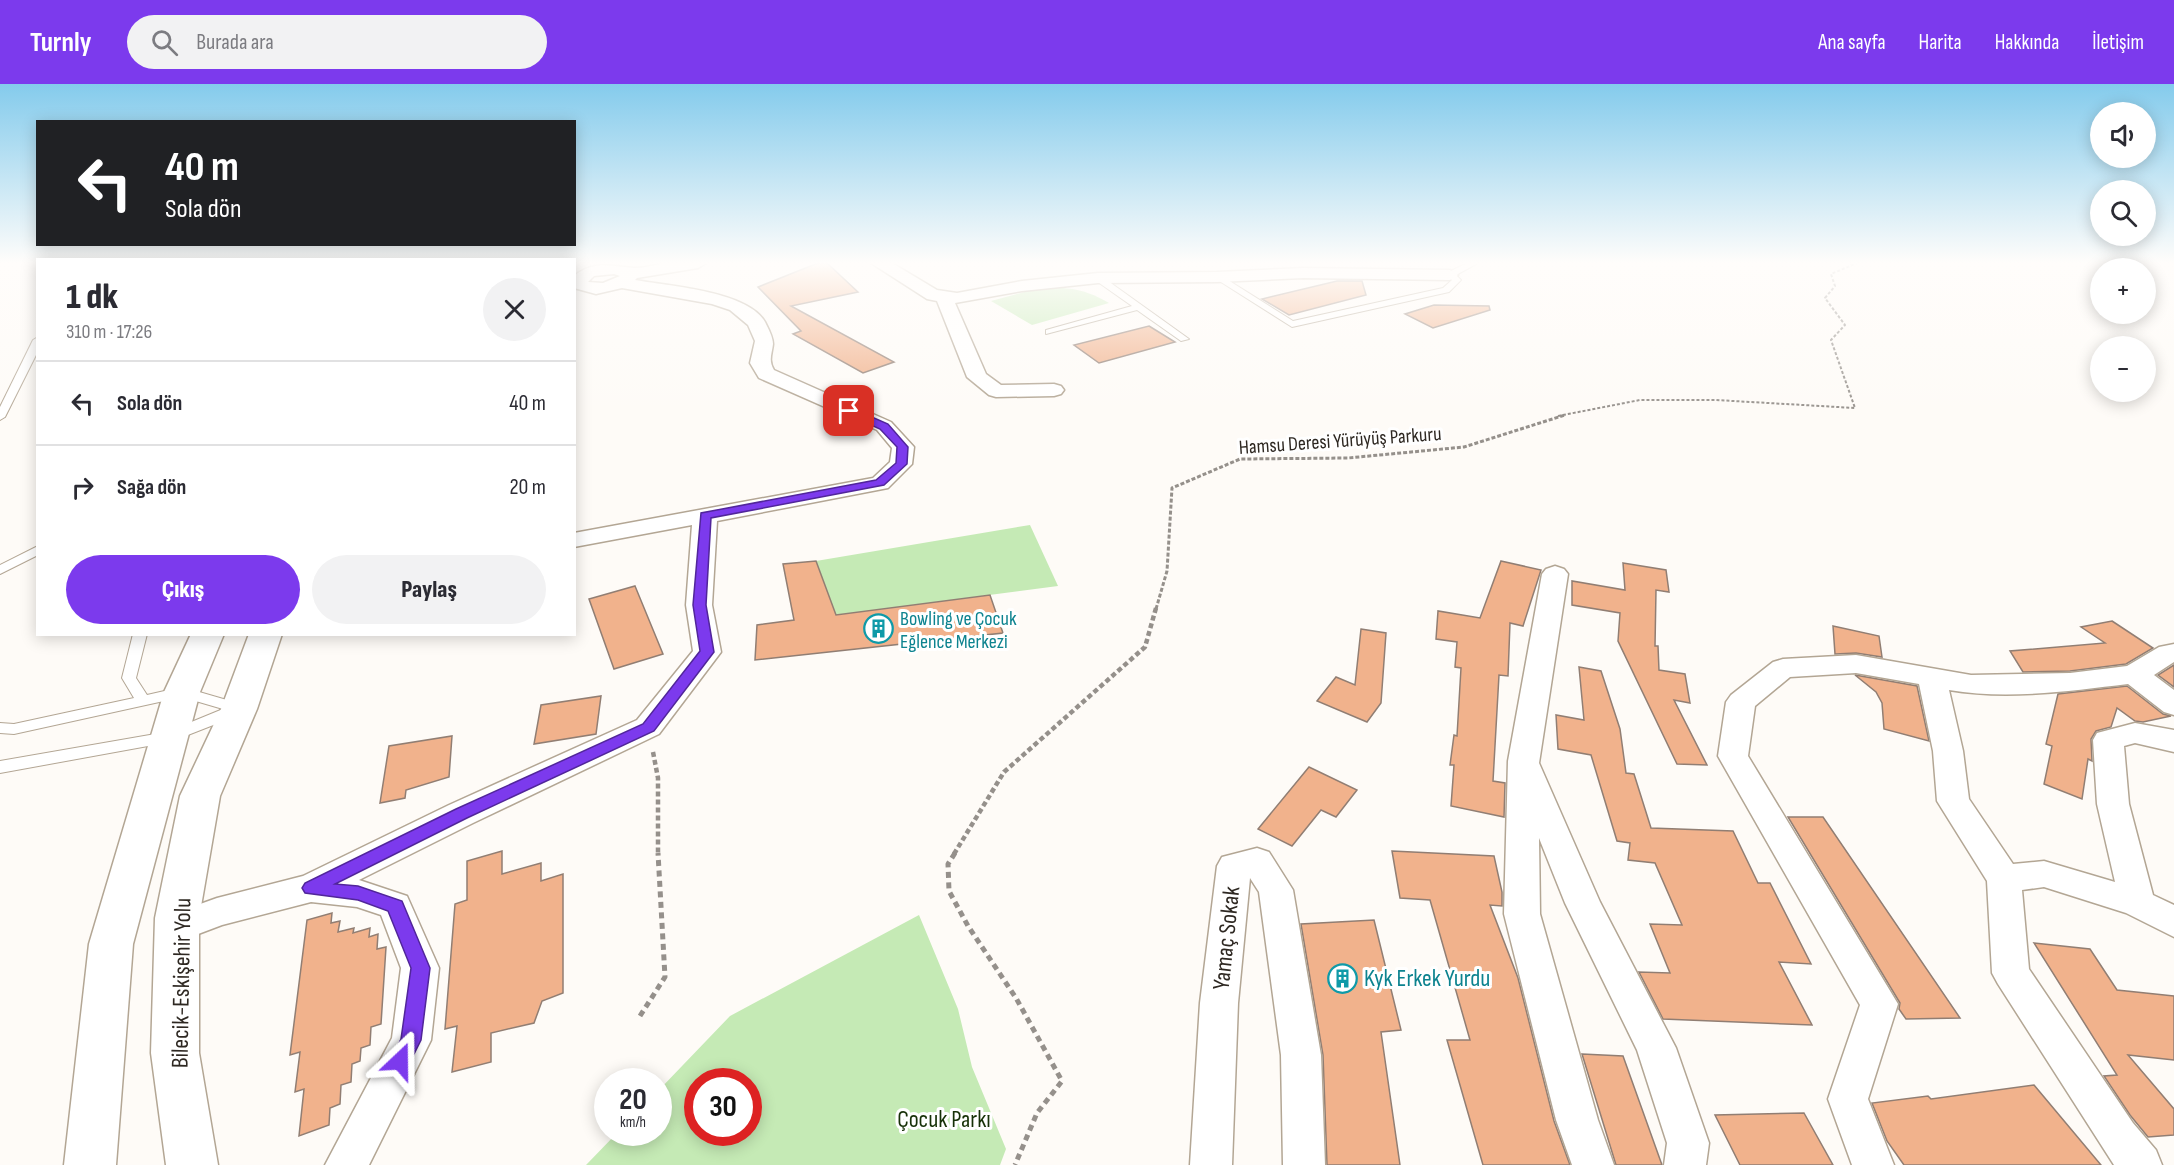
<!DOCTYPE html>
<html lang="tr">
<meta charset="utf-8">
<style>
:root{--surface:#fff;--page:#f2f2f3;--text:#2b2b33;--muted:#7c7c81;--line:#e1e1e2;--accent:#7c3aed}
body{margin:0;font-family:"Sofia Sans Condensed",sans-serif;background:var(--page);color:var(--text);height:100vh;display:flex;flex-direction:column;font-size:22px;white-space:nowrap}
*{box-sizing:border-box;margin:0}
p{font-size:20px;color:var(--muted)}
.icon{flex:none;width:33px;height:33px;fill:none;stroke:currentColor;stroke-width:2;stroke-linecap:round;stroke-linejoin:round}
.map{position:relative;flex:1;overflow:hidden}
.side{position:absolute;left:36px;top:174px;width:540px;height:378px;display:flex;flex-direction:column;background:var(--surface);border-radius:0px;box-shadow:0 3px 15px #0003}
.side>*{flex:none}
.hud{position:absolute;left:36px;top:36px;width:540px;height:126px;border-radius:0px;box-shadow:0 3px 15px #0003;background:#202124;color:#fff;overflow:hidden}
.buttons{position:absolute;left:2090px;top:18px;display:grid;gap:12px}
.buttons a{display:grid;place-items:center;width:66px;height:66px;border-radius:50%;background:var(--surface);box-shadow:0 3px 15px #0003;font-size:30px}
.speed{position:absolute;left:594px;top:984px;display:flex;gap:12px;font-size:30px;font-weight:700;text-align:center}
.speed>*{display:grid;place-content:center;width:78px;height:78px;border-radius:50%;background:var(--surface);box-shadow:0 3px 15px #0003;line-height:1}
.speed small{font-size:15px;font-weight:400}
.speed .limit{border:9px solid #d22;background:#fff;color:#111}
.pin{position:absolute;display:grid;place-items:center;width:51px;height:51px;color:#fff;margin:-26px;border-radius:12px;box-shadow:0 3px 9px #0006}
.me{position:absolute;width:66px;margin:-33px;rotate:23deg;stroke-linejoin:round;filter:drop-shadow(0 0 4px #0008)}
.turn{display:flex;align-items:center;gap:21px;height:126px;padding:0 30px;font-size:27px}
.turn .icon{width:78px;height:78px;stroke-width:2.5}
.turn b{display:block;font-size:42px;line-height:51px}
.round{display:grid;place-items:center;flex:none;width:63px;height:63px;border-radius:32px;background:var(--page)}
.overview{display:flex;align-items:center;justify-content:space-between;height:102px;padding:0 30px}
h1{font-size:36px;font-weight:800;line-height:45px}
.action{display:flex;gap:12px;margin-top:auto;padding:12px 30px}
.action a{flex:1;height:69px;border-radius:36px;background:var(--accent);color:#fff;font-size:24px;font-weight:800;line-height:69px;text-align:center}
.action a+a{background:var(--page);color:var(--text)}
ul{padding:0;list-style:none}
li{display:flex;align-items:center;gap:18px;height:84px;padding:0 30px;border-top:2px solid var(--line)}
li div{flex:1}
li b{display:block;font-size:22px}
li em{font-style:normal}
header{display:flex;align-items:center;gap:36px;box-sizing:border-box;height:84px;padding:0 30px;background:var(--accent);color:#fff}
header strong{font-size:28px}
nav{display:flex;gap:33px;margin-inline-start:auto;font-size:21px}
.search{width:420px;height:54px;background:var(--page);display:flex;align-items:center;gap:15px;box-sizing:border-box;padding:0 21px;border-radius:33px;color:var(--muted);font-size:22px}
.map>svg:first-child{display:block}
</style>
<header>
<strong>Turnly</strong>
<div class="search"><svg class="icon" aria-label="search" viewBox="0 0 24 24"><circle cx="10" cy="10" r="6"/><path d="M15 15l6 6"/></svg>Burada ara</div>
<nav><a>Ana sayfa</a><a>Harita</a><a>Hakkında</a><a>İletişim</a></nav>
</header>
<div class="map">
<svg width="2174" height="1081" viewBox="0 0 2174 1081">
<rect width="100%" height="100%" fill="#fefbf7"/>
<g fill="#c5eab5" fill-rule="evenodd">
<path d="M 1039,204 C 1068,203 1083,204 1109,219 L 1032,241 L 991,217 Z"/>
<path d="M 1030,441 L 1058,502 L 836,531 L 816,477 Z"/>
<path d="M 919,831 L 958,925 L 972,983 L 1006,1065 L 1000,1081 L 586,1081 L 617,1049 L 658,1048 L 659,1006 L 730,932 ZM 698,998 L 748,998 L 748,1048 L 698,1048 Z"/>
</g>
<g fill="#f1b28c" stroke="#917e73" stroke-width="1.5">
<path d="M 818,179 L 827,179 L 858,208 L 791,222 L 894,278 L 863,289 L 793,250 L 801,247 L 758,203 Z"/>
<path d="M 1337,197 L 1362,197 L 1366,211 L 1289,231 L 1262,215 Z"/>
<path d="M 1434,221 L 1489,222 L 1490,226 L 1433,244 L 1405,230 Z"/>
<path d="M 1149,242 L 1175,258 L 1099,279 L 1074,261 Z"/>
<path d="M 816,477 L 836,531 L 990,511 L 1003,549 L 755,576 L 757,541 L 794,536 L 783,480 Z"/>
<path d="M 1501,477 L 1541,486 L 1523,542 L 1510,539 L 1508,592 L 1499,591 L 1493,697 L 1505,699 L 1504,733 L 1451,722 L 1454,681 L 1450,681 L 1454,651 L 1457,652 L 1461,584 L 1455,583 L 1457,558 L 1436,555 L 1438,527 L 1480,534 Z"/>
<path d="M 1623,479 L 1666,486 L 1669,508 L 1656,506 L 1655,562 L 1658,562 L 1659,586 L 1685,590 L 1690,619 L 1674,616 L 1707,681 L 1677,680 L 1618,557 L 1620,529 L 1572,521 L 1572,497 L 1625,506 Z"/>
<path d="M 635,502 L 663,570 L 614,585 L 589,515 Z"/>
<path d="M 2112,537 L 2153,564 L 2126,580 L 2070,587 L 2023,588 L 2010,567 L 2105,559 L 2081,543 Z"/>
<path d="M 1833,542 L 1879,552 L 1882,573 L 1856,569 L 1835,570 Z"/>
<path d="M 1361,545 L 1386,549 L 1381,619 L 1367,638 L 1317,617 L 1336,593 L 1355,601 Z"/>
<path d="M 2174,581 L 2174,603 L 2158,591 Z"/>
<path d="M 1579,583 L 1601,587 L 1620,645 L 1626,689 L 1634,690 L 1651,744 L 1733,747 L 1758,799 L 1770,799 L 1811,880 L 1779,878 L 1812,941 L 1663,935 L 1639,888 L 1670,889 L 1650,840 L 1682,841 L 1655,779 L 1628,776 L 1630,759 L 1617,757 L 1591,671 L 1558,665 L 1556,631 L 1584,636 Z"/>
<path d="M 1855,591 L 1917,602 L 1929,657 L 1884,645 L 1882,619 L 1876,608 Z"/>
<path d="M 2127,602 L 2163,630 L 2171,632 L 2143,638 L 2135,637 L 2117,624 L 2111,643 L 2096,647 L 2091,655 L 2092,677 L 2088,675 L 2082,715 L 2044,700 L 2052,662 L 2046,660 L 2058,610 Z"/>
<path d="M 601,612 L 596,650 L 534,660 L 541,621 Z"/>
<path d="M 452,652 L 449,693 L 406,706 L 405,714 L 380,719 L 389,662 Z"/>
<path d="M 1309,683 L 1357,706 L 1336,733 L 1321,726 L 1292,762 L 1258,745 Z"/>
<path d="M 1788,733 L 1823,733 L 1960,934 L 1906,935 L 1899,925 L 1900,919 Z"/>
<path d="M 502,767 L 502,790 L 541,779 L 541,797 L 563,790 L 563,909 L 542,917 L 534,939 L 491,949 L 491,978 L 452,988 L 457,942 L 445,945 L 455,820 L 467,816 L 467,777 Z"/>
<path d="M 1392,767 L 1494,772 L 1502,808 L 1502,822 L 1490,821 L 1518,894 L 1554,1037 L 1570,1081 L 1483,1081 L 1447,956 L 1470,956 L 1430,816 L 1400,814 Z"/>
<path d="M 332,829 L 331,839 L 340,837 L 338,848 L 354,844 L 353,849 L 370,844 L 369,853 L 378,850 L 377,865 L 386,863 L 381,940 L 371,943 L 370,961 L 361,964 L 360,977 L 352,980 L 351,998 L 341,1001 L 340,1020 L 330,1024 L 329,1041 L 299,1052 L 304,1005 L 295,1008 L 300,968 L 290,971 L 307,836 Z"/>
<path d="M 1374,836 L 1401,946 L 1381,948 L 1400,1081 L 1327,1081 L 1323,971 L 1301,840 Z"/>
<path d="M 2034,859 L 2090,865 L 2117,906 L 2174,912 L 2174,976 L 2128,971 L 2174,1025 L 2174,1051 L 2148,1053 L 2130,1031 L 2104,992 L 2117,991 Z"/>
<path d="M 1582,970 L 1623,972 L 1662,1081 L 1616,1081 Z"/>
<path d="M 2034,1001 L 2101,1081 L 1904,1081 L 1887,1057 L 1872,1019 L 1928,1012 L 1931,1015 Z"/>
<path d="M 1804,1029 L 1833,1081 L 1740,1081 L 1715,1031 Z"/>
</g>
<g fill="none" stroke-linecap="round" stroke-linejoin="round">
<defs>
<g id="service">
<path d="M 1467,179 L 1478,179 L 1456,191 L 1461,196 L 1449,208 L 1292,243 L 1213,193 L 1220,191 L 1293,237 L 1443,204 L 1452,196 L 1446,191 L 1447,189 Z"/>
<path d="M 1095,192 L 1101,192 L 1189,255 L 1181,257 L 1137,226 L 1046,250 L 1046,246 L 1132,222 L 1095,196 Z"/>
<path d="M 38,253 L 38,267 L 5,333 L 0,336 L 0,323 L 33,256 Z"/>
<path d="M 38,462 L 38,471 L 0,490 L 0,481 Z"/>
<path d="M 133,550 L 147,550 L 136,594 L 147,611 L 182,603 L 244,621 L 246,625 L 244,629 L 170,658 L 0,689 L 0,677 L 167,648 L 223,625 L 182,613 L 14,650 L 0,649 L 0,639 L 14,640 L 134,614 L 122,594 Z"/>
</g>
<g id="minor">
<path d="M 664,179 L 706,179 L 698,184 L 637,194 L 635,196 C 668,202 748,207 765,238 C 768,244 773,253 773,260 C 772,270 768,276 774,286 L 891,338 L 914,363 L 912,380 L 888,404 L 717,437 L 712,521 L 721,568 L 659,650 L 473,739 L 359,796 L 407,812 L 439,884 L 431,956 L 369,1081 L 325,1081 L 392,954 L 401,884 L 381,831 L 357,823 L 311,818 L 222,841 L 177,858 L 164,853 L 159,843 L 164,833 L 217,814 L 303,792 L 449,721 L 637,636 L 693,567 L 686,521 L 692,441 L 574,463 L 574,449 L 873,394 L 890,378 L 892,364 L 877,346 L 759,294 L 750,279 L 755,257 L 748,241 L 730,226 L 712,220 L 622,204 L 596,210 L 574,204 L 574,192 C 595,175 613,183 635,184 C 644,184 655,181 664,179 ZM 614,190 L 620,192 L 603,199 L 588,198 L 594,192 Z"/>
<path d="M 871,179 L 892,179 L 937,206 L 957,209 L 1022,197 L 1098,189 L 1217,188 L 1303,184 L 1450,186 L 1458,191 L 1450,196 L 1303,194 L 1217,198 L 1098,199 L 1022,207 L 955,219 L 986,290 L 1001,301 L 1054,300 L 1061,302 L 1064,306 L 1061,310 L 1054,312 L 996,313 L 989,311 L 967,293 L 937,217 L 927,215 Z"/>
<path d="M 1555,482 L 1564,485 L 1568,490 L 1539,679 L 1600,818 L 1676,964 L 1709,1059 L 1706,1081 L 1664,1081 L 1667,1059 L 1637,966 L 1565,819 L 1539,754 L 1540,830 L 1598,1036 L 1614,1081 L 1572,1081 L 1556,1036 L 1504,830 L 1508,677 L 1542,490 L 1546,485 Z"/>
<path d="M 2174,560 L 2174,578 L 2154,591 L 2174,606 L 2174,631 L 2164,628 L 2128,600 C 2070,607 2007,616 1949,606 L 1963,667 L 1969,715 L 2013,780 L 2044,777 L 2115,798 L 2097,720 L 2093,656 L 2097,649 L 2135,639 L 2174,646 L 2174,668 L 2135,659 L 2124,662 L 2129,720 L 2153,811 L 2174,821 L 2174,853 L 2126,829 L 2044,803 L 2022,806 L 2029,885 L 2133,1039 L 2156,1066 L 2162,1081 L 2114,1081 L 1998,900 L 1992,889 L 1987,797 L 1937,717 L 1933,667 L 1919,600 L 1856,589 L 1790,593 L 1755,622 L 1748,672 L 1898,920 L 1868,1015 L 1894,1081 L 1852,1081 L 1828,1015 L 1860,921 L 1718,672 L 1726,618 L 1731,611 L 1773,578 L 1783,575 L 1856,571 L 1971,591 L 2070,589 L 2127,582 L 2159,563 Z"/>
<path d="M 1257,764 L 1269,768 L 1293,806 L 1321,971 L 1325,1081 L 1283,1081 L 1281,971 L 1259,808 L 1250,794 L 1238,919 L 1232,1081 L 1190,1081 L 1200,919 L 1217,782 L 1222,773 Z"/>
</g>
<g id="primary">
<path d="M 191,550 L 224,550 L 200,608 L 133,860 L 116,1081 L 64,1081 L 89,860 L 164,608 Z"/>
<path d="M 249,550 L 282,550 L 257,625 L 220,712 L 199,834 L 199,969 L 218,1081 L 166,1081 L 151,969 L 155,834 L 180,712 L 221,625 Z"/>
</g>
</defs>
<use href="#service" stroke="#b3a694" stroke-width="2"/>
<use href="#minor" stroke="#b3a694" stroke-width="3"/>
<use href="#primary" stroke="#b3a694" stroke-width="3"/>
<path stroke="#95908b" stroke-width="2" stroke-dasharray="3 2" stroke-linecap="butt" d="M 1558,332 L 1640,316 L 1716,316 L 1855,324 L 1831,256 L 1845,241 L 1825,214 L 1835,202 L 1831,190 L 1857,179"/>
<path stroke="#95908b" stroke-width="3" stroke-dasharray="4 2" stroke-linecap="butt" d="M 1156,525 L 1167,487 L 1172,404 L 1240,375 L 1348,374 L 1464,363 L 1565,331"/>
<g stroke="#95908b" stroke-width="4.5" stroke-dasharray="5 3" stroke-linecap="butt">
<path d="M 653,668 L 658,694 L 658,770"/>
<path d="M 954,770 L 1004,688 L 1145,563 L 1156,524"/>
</g>
<g stroke="#95908b" stroke-width="5" stroke-dasharray="6 4.5" stroke-linecap="butt">
<path d="M 955,769 L 948,780 L 949,807 L 968,842 L 1016,914 L 1062,997 L 1037,1029 L 1015,1081"/>
<path d="M 640,932 L 665,893 L 658,769"/>
</g>
<use href="#service" fill="#fff" fill-rule="evenodd"/>
<use href="#minor" fill="#fff" fill-rule="evenodd"/>
<use href="#primary" fill="#fff" fill-rule="evenodd"/>
</g>
<linearGradient id="sky" x2="0" y2="1"><stop stop-color="#84cbec"/><stop offset="0.54" stop-color="#fffdfb"/><stop offset="1" stop-color="#fffdfb" stop-opacity="0"/></linearGradient>
<rect width="2174" height="331" fill="url(#sky)"/>
<path fill="#7c3aed" stroke="#51269a" stroke-width="1.5" d="M 849,323 L 888,340 L 908,363 L 907,380 L 884,401 L 711,434 L 706,521 L 714,568 L 654,647 L 467,734 L 335,800 L 358,802 L 402,817 L 430,884 L 421,956 L 407,984 L 400,986 L 393,984 L 390,977 L 401,955 L 411,884 L 388,827 L 358,816 L 305,809 L 302,804 L 305,799 L 456,725 L 643,640 L 700,567 L 693,521 L 701,429 L 876,396 L 896,379 L 897,363 L 880,345 L 845,329 L 845,324 Z"/>
<defs>
<symbol id="building-ring" viewBox="-11 -11 22 22"><circle r="9.5" fill="#fff" stroke="#0f9aa8" stroke-width="1.5"/><path d="M-4-6H4V6H1V3H-1V6H-4ZM-2.5-4.3h1.7v1.8h-1.7ZM.8-4.3h1.7v1.8H.8ZM-2.5-1h1.7V.8h-1.7ZM.8-1h1.7V.8H.8Z" fill="#0f9aa8"/></symbol>
</defs>
<g fill-rule="evenodd">
<use href="#building-ring" x="862" y="528" width="33" height="33"/>
<use href="#building-ring" x="1326" y="878" width="33" height="33"/>
</g>
<g text-anchor="middle" stroke-width="6" stroke-linejoin="round" paint-order="stroke">
<g font-size="20" fill="#2e2822" stroke="#fff">
<text transform="translate(1340 356) rotate(-4)" y="7">Hamsu Deresi Yürüyüş Parkuru</text>
</g>
<g font-size="20" fill="#0d838f" stroke="#fff" text-anchor="start">
<text x="900" y="541">Bowling ve Çocuk<tspan x="900" dy="23">Eğlence Merkezi</tspan></text>
</g>
<g font-size="24" fill="#2e2822" stroke="#fff">
<text transform="translate(1226 854) rotate(-84)" y="8">Yamaç Sokak</text>
<text transform="translate(181 899) rotate(-89)" y="8">Bilecik-Eskişehir Yolu</text>
</g>
<g font-size="24" fill="#0d838f" stroke="#fff" text-anchor="start">
<text x="1364" y="902">Kyk Erkek Yurdu</text>
</g>
<g font-size="24" fill="#173108" stroke="#fff">
<text x="944" y="1043">Çocuk Parkı</text>
</g>
</g>
</svg>
<div class="buttons">
<a><svg class="icon" aria-label="sound" viewBox="0 0 24 24"><path d="M4 9h4l5-4v14l-5-4H4zM17 9q2 3 0 6"/></svg></a>
<a><svg class="icon" aria-label="search" viewBox="0 0 24 24"><circle cx="10" cy="10" r="6"/><path d="M15 15l6 6"/></svg></a>
<a>+</a>
<a>−</a>
</div>
<div class="speed"><div>20<small>km/h</small></div><div class="limit">30</div></div>
<div class="pin" style="left:849px;top:327px;background:#d93025"><svg class="icon" aria-label="arrive" viewBox="0 0 24 24"><path d="M6 21V4h12l-3 4 3 4H6"/></svg></div>
<svg class="me" style="left:400px;top:977px" viewBox="-20 -20 40 40"><path d="M0-17L14 15 0 8-14 15z" fill="#7c3aed" stroke="#fff" stroke-width="4"/></svg>
<div class="hud">
<div class="turn"><svg class="icon" aria-label="left" viewBox="0 0 24 24"><path d="M17 20v-9H6M10 6l-5 5 5 5"/></svg><div><b>40 m</b>Sola dön</div></div>
</div>
<section class="side">
<div class="overview"><div><h1>1 dk</h1><p>310 m · 17:26</p></div><a class="round"><svg class="icon" aria-label="close" viewBox="0 0 24 24"><path d="M6 6l12 12M18 6L6 18"/></svg></a></div>
<ul>
<li><svg class="icon" aria-label="left" viewBox="0 0 24 24"><path d="M17 20v-9H6M10 6l-5 5 5 5"/></svg><div><b>Sola dön</b></div><em>40 m</em></li>
<li><svg class="icon" aria-label="right" viewBox="0 0 24 24"><path d="M7 20v-9h11M14 6l5 5-5 5"/></svg><div><b>Sağa dön</b></div><em>20 m</em></li>
</ul>
<div class="action"><a>Çıkış</a><a>Paylaş</a></div>
</section>
</div>
